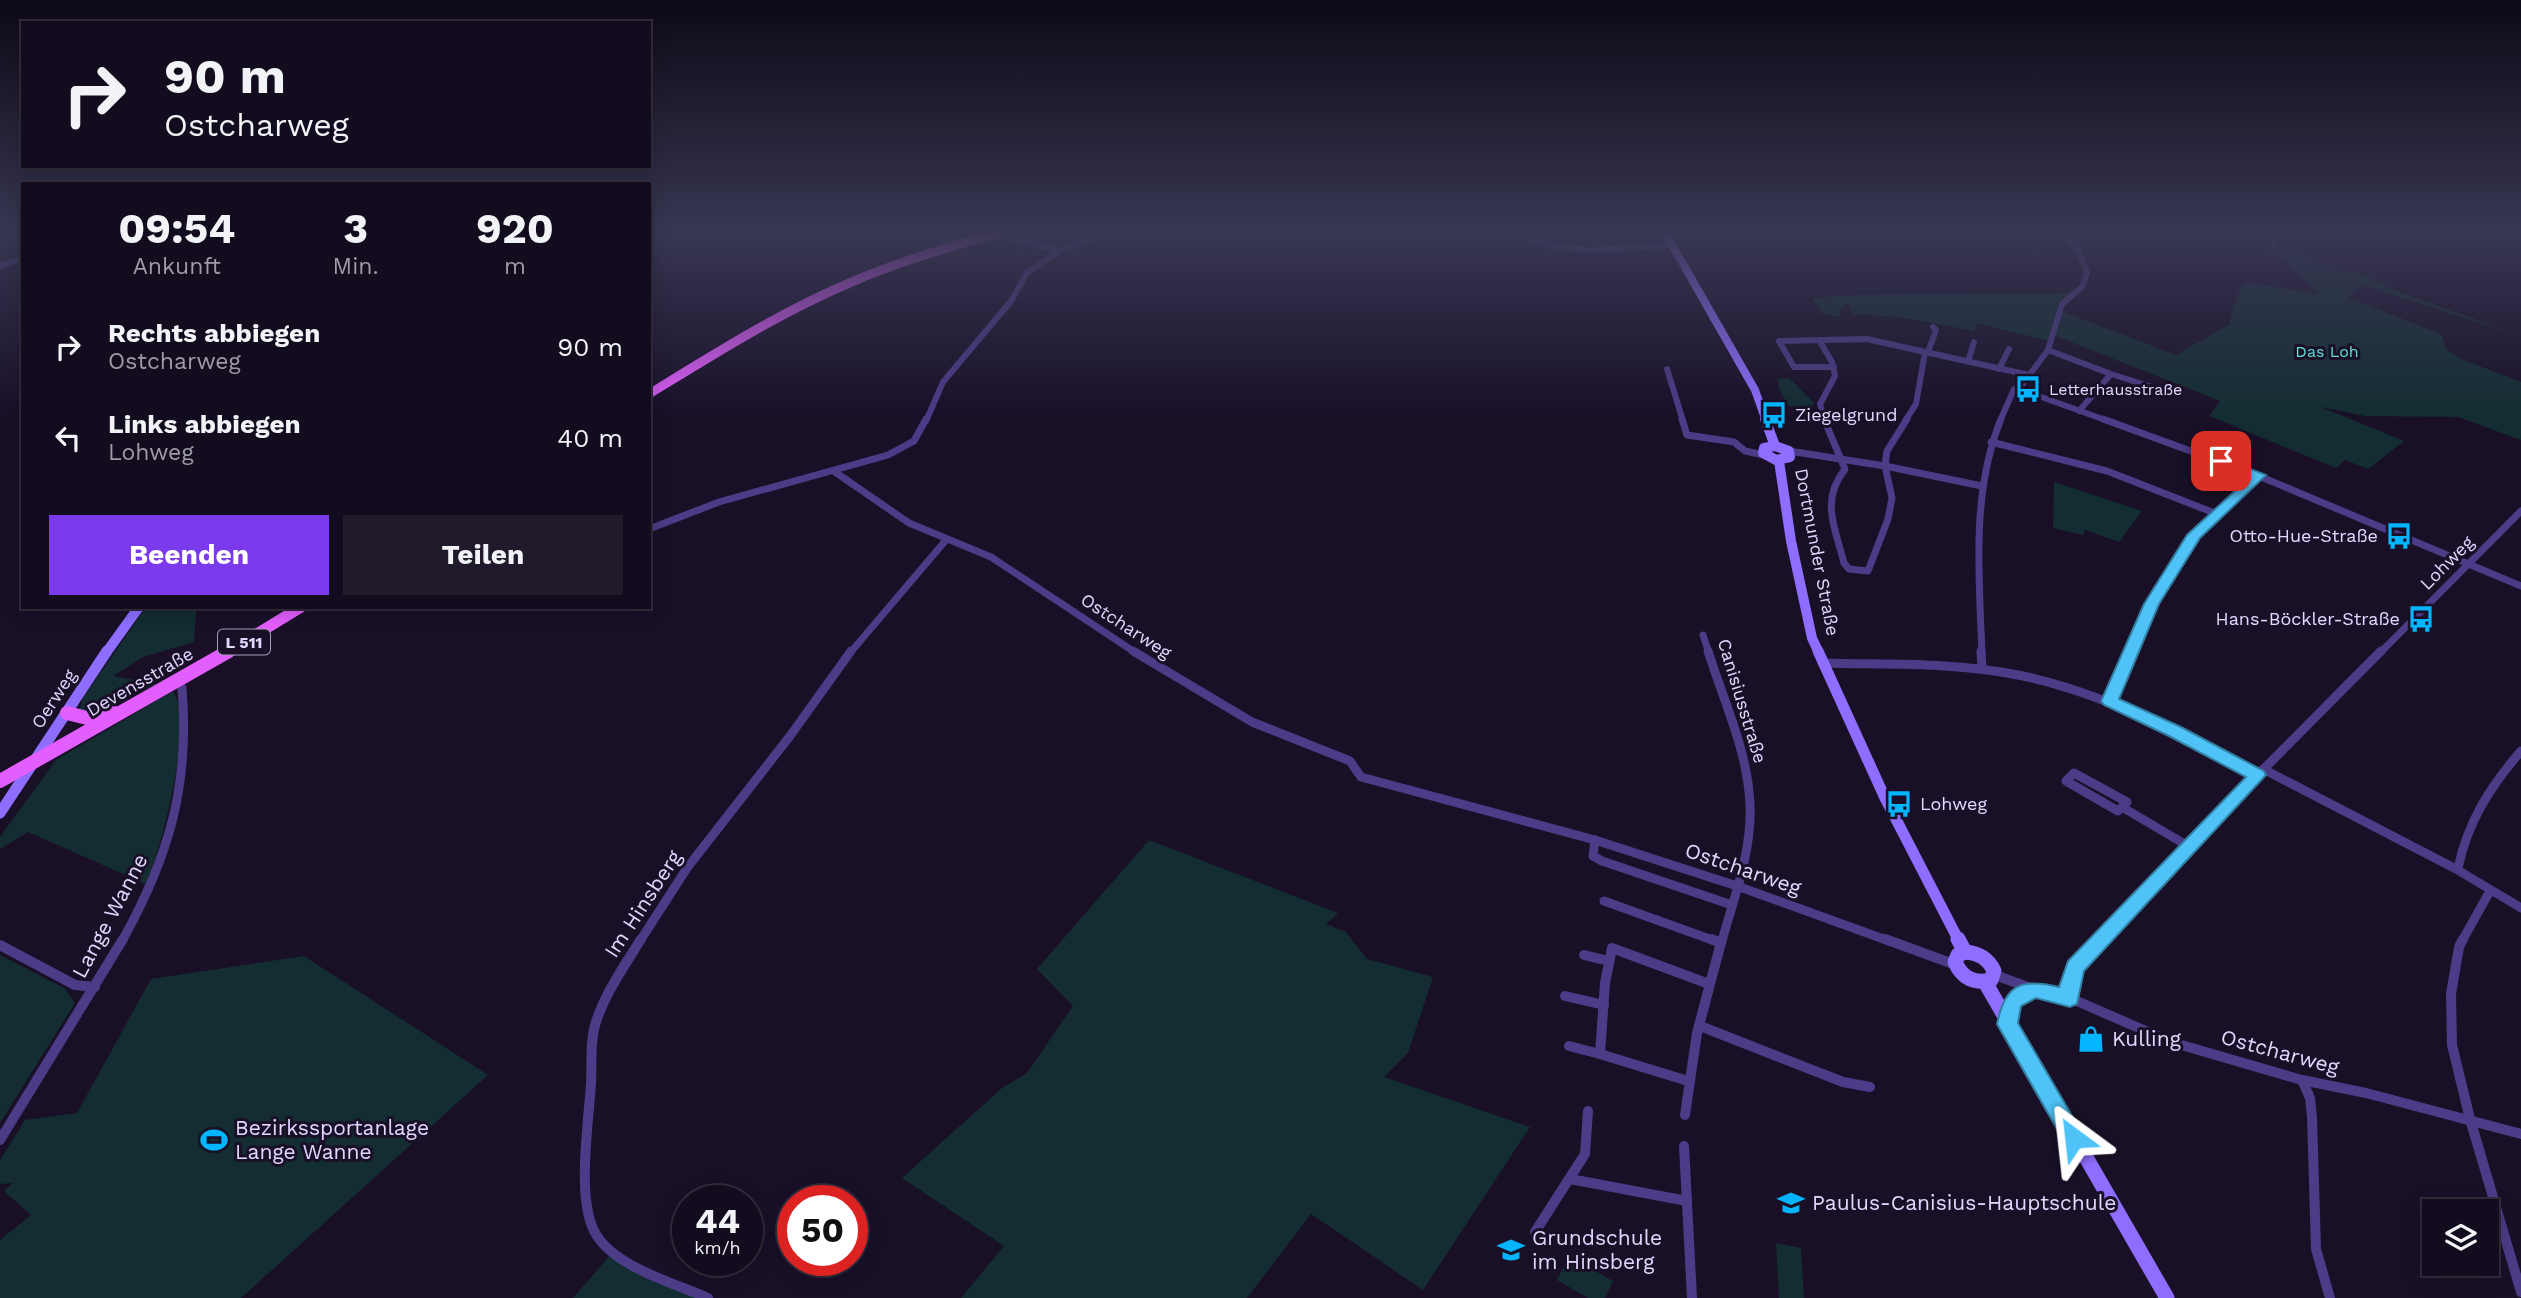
<!DOCTYPE html>
<html lang="de">
<meta charset="utf-8">
<style>
:root{--surface:#130c1e;--page:#201a2b;--text:#f1f3f6;--muted:#9d9ba4;--line:#322c3c;--accent:#7c3aed}
body{margin:0;font-family:"Work Sans",sans-serif;background:var(--page);color:var(--text);height:100vh;display:flex;flex-direction:column;font-size:26px;white-space:nowrap}
*{box-sizing:border-box;margin:0}
p{font-size:23px;color:var(--muted)}
.icon{flex:none;width:38px;height:38px;fill:none;stroke:currentColor;stroke-width:2;stroke-linecap:round;stroke-linejoin:round}
.map{position:relative;flex:1;overflow:hidden}
.drawer{position:absolute;left:21px;top:182px;width:630px;height:427px;display:flex;flex-direction:column;background:var(--surface);border-radius:0px;box-shadow:0 4px 18px #0003,0 0 0 2px var(--line)}
.drawer>*{flex:none}
.top-card{position:absolute;left:21px;top:21px;width:630px;height:147px;border-radius:0px;box-shadow:0 4px 18px #0003,0 0 0 2px var(--line);background:#130c1e;color:var(--text);overflow:hidden}
.buttons{position:absolute;left:2422px;top:1199px;display:grid;gap:14px}
.buttons a{display:grid;place-items:center;width:77px;height:77px;border-radius:0px;background:var(--surface);box-shadow:0 4px 18px #0003,0 0 0 2px var(--line);font-size:35px}
.speed{position:absolute;left:672px;top:1185px;display:flex;gap:14px;font-size:35px;font-weight:700;text-align:center}
.speed>*{display:grid;place-content:center;width:91px;height:91px;border-radius:50%;background:var(--surface);box-shadow:0 4px 18px #0003,0 0 0 2px var(--line);line-height:1}
.speed small{font-size:18px;font-weight:400}
.speed .limit{border:10px solid #d22;background:#fff;color:#111}
.pin{position:absolute;display:grid;place-items:center;width:60px;height:60px;color:#fff;margin:-30px;border-radius:14px;box-shadow:0 4px 10px #0006}
.me{position:absolute;width:77px;margin:-38px;rotate:330deg;stroke-linejoin:round;filter:drop-shadow(0 0 5px #0008)}
.turn{display:flex;align-items:center;gap:24px;height:147px;padding:0 28px;font-size:32px}
.turn .icon{width:91px;height:91px;stroke-width:2.5}
.turn b{display:block;font-size:49px;line-height:60px}
.eta{display:flex;justify-content:space-evenly;align-items:center;height:119px;text-align:center}
.eta b{font-size:42px;font-weight:700;line-height:49px}
.action{display:flex;gap:14px;margin-top:auto;padding:14px 28px}
.action a{flex:1;height:80px;border-radius:0px;background:var(--accent);color:#fff;font-size:28px;font-weight:700;line-height:80px;text-align:center}
.action a+a{background:var(--page);color:var(--text)}
ul{padding:0;list-style:none}
li{display:flex;align-items:center;gap:21px;height:91px;padding:0 28px}
li div{flex:1}
li b{display:block;font-size:26px}
li em{font-style:normal}
.map>svg:first-child{display:block}
</style>
<div class="map">
<svg width="2521" height="1298" viewBox="0 0 2521 1298">
<rect width="100%" height="100%" fill="#191028"/>
<g fill="#132d32">
<path d="M 2275,247 L 2349,273 L 2364,274 L 2389,288 L 2521,336 L 2363,285 L 2347,297 L 2441,334 L 2447,350 L 2461,359 L 2521,382 L 2521,440 L 2458,417 L 2365,416 L 2321,407 L 2404,441 L 2368,469 L 2345,460 L 2336,468 L 2209,416 L 2220,401 L 2056,336 L 2050,335 L 2049,341 L 1977,323 L 1974,331 L 1900,317 L 1852,314 L 1848,302 L 1839,310 L 1841,317 L 1823,314 L 1812,298 L 1852,295 L 2077,293 L 2061,311 L 2176,355 L 2230,324 L 2233,306 L 2244,282 L 2319,294 L 2270,248 Z"/>
<path d="M 1789,378 L 1814,403 L 1810,409 L 1788,406 L 1779,388 L 1778,379 Z"/>
<path d="M 2054,482 L 2142,511 L 2119,542 L 2085,530 L 2083,535 L 2053,528 Z"/>
<path d="M 146,607 L 196,607 L 194,642 L 143,657 L 113,676 L 156,684 L 101,711 L 79,711 L 83,698 Z"/>
<path d="M 173,691 C 195,722 161,850 146,884 L 28,832 L 0,849 L 0,837 L 56,760 Z"/>
<path d="M 1149,840 L 1338,913 L 1326,924 L 1346,932 L 1367,959 L 1433,977 L 1408,1053 L 1384,1077 L 1530,1127 L 1423,1290 L 1311,1214 L 1247,1298 L 961,1298 L 1004,1246 L 902,1178 L 1002,1088 L 1027,1073 L 1073,1006 L 1037,969 Z"/>
<path d="M 0,955 L 64,988 L 75,1003 L 0,1123 Z"/>
<path d="M 304,956 L 488,1075 L 241,1298 L 0,1298 L 0,1240 L 31,1215 L 4,1191 L 13,1183 L 0,1184 L 0,1160 L 25,1120 L 77,1113 L 151,979 Z"/>
<path d="M 1776,1243 L 1801,1248 L 1804,1298 L 1779,1298 Z"/>
<path d="M 612,1253 L 708,1298 L 573,1298 Z"/>
<path d="M 1569,1256 L 1613,1281 L 1605,1298 L 1588,1298 L 1557,1280 Z"/>
</g>
<g fill="none" stroke-linecap="round" stroke-linejoin="round">
<g stroke="#4c3b86" stroke-width="6">
<path d="M 1520,234 C 1564,258 1624,248 1673,245"/>
<path d="M 2269,234 L 2274,244"/>
<path d="M 1059,251 L 1103,234"/>
<path d="M 0,266 L 23,258"/>
<path d="M 1819,340 L 1832,362 L 1835,376 L 1820,404 L 1825,421"/>
<path d="M 2048,350 L 2111,374 L 2079,411"/>
<path d="M 1928,352 L 1936,330 L 1933,327"/>
<path d="M 1968,361 L 1974,342"/>
<path d="M 1834,367 L 1794,367 L 1779,341 L 1867,339 L 2029,375"/>
<path d="M 1667,369 L 1683,421"/>
<path d="M 1999,369 L 2009,349"/>
<path d="M 2111,374 L 2152,387"/>
<path d="M 2019,389 L 2108,421"/>
<path d="M 926,421 L 943,382 L 1011,301 L 1027,273 L 1059,251 L 997,234"/>
<path d="M 1905,421 L 1916,404 L 1925,352"/>
<path d="M 2000,421 L 2014,389 L 2019,389 L 2048,350 L 2062,304 L 2082,287 L 2087,273 L 2079,250 L 2065,234"/>
</g>
<g stroke="#4c3b86" stroke-width="7">
<path d="M 1682,419 L 1687,435 L 1734,442 L 1745,451 L 1764,455"/>
<path d="M 1824,419 L 1845,469 C 1820,501 1835,527 1844,563 L 1849,569 L 1868,571 L 1888,519 L 1892,498 L 1885,466 L 1887,451 L 1907,419"/>
<path d="M 2103,419 L 2259,476 L 2521,586"/>
<path d="M 1991,442 L 2107,471 L 2217,514"/>
<path d="M 1789,451 L 1885,466 L 1982,486"/>
<path d="M 835,472 L 909,523 L 991,557 L 1136,653"/>
<path d="M 649,529 L 719,502 L 888,455 L 914,441 L 926,419"/>
<path d="M 1703,635 L 1709,653"/>
<path d="M 850,653 L 946,540"/>
<path d="M 1982,653 C 1979,576 1971,493 2001,419"/>
<path d="M 2131,653 L 2152,604 L 2195,535 L 2259,476"/>
<path d="M 2380,653 L 2521,511"/>
</g>
<g stroke="#4c3b86" stroke-width="9">
<path d="M 1133,651 L 1252,722 L 1350,761 L 1361,777 L 1595,840 L 1737,886 L 1889,941"/>
<path d="M 1708,651 C 1724,702 1748,752 1750,805 C 1752,852 1734,897 1722,941"/>
<path d="M 1981,651 L 1982,669"/>
<path d="M 1822,663 C 1887,665 1954,662 2018,675 C 2104,692 2182,735 2258,775"/>
<path d="M 2110,701 L 2132,651"/>
<path d="M 2263,769 L 2456,869 L 2521,908"/>
<path d="M 2074,773 L 2127,802 L 2118,811 L 2066,781 Z"/>
<path d="M 2122,807 L 2188,846"/>
<path d="M 1595,840 L 1593,856 L 1602,861 L 1732,905"/>
<path d="M 2458,868 C 2468,821 2490,787 2521,751"/>
<path d="M 1604,901 L 1715,941"/>
<path d="M 122,941 C 169,857 190,785 182,688"/>
<path d="M 640,941 L 687,868 L 790,736 L 851,651"/>
<path d="M 2099,941 L 2214,819 L 2381,651"/>
<path d="M 2462,941 L 2490,891"/>
</g>
<g stroke="#4c3b86" stroke-width="10">
<path d="M 641,939 C 624,967 602,997 594,1029 C 590,1046 592,1066 591,1083 C 589,1122 575,1203 597,1236 C 618,1268 674,1283 708,1298"/>
<path d="M 1711,939 L 1721,943"/>
<path d="M 1885,939 L 1956,965"/>
<path d="M 2463,939 L 2459,947 L 2451,994 L 2452,1045 L 2470,1119 L 2521,1292"/>
<path d="M 0,945 L 75,985 L 95,987"/>
<path d="M 1584,955 L 1609,961"/>
<path d="M 1995,975 L 2036,990 L 2070,998 L 2171,1042 L 2302,1080 L 2366,1093 L 2521,1134"/>
<path d="M 1565,996 L 1604,1005"/>
<path d="M 2070,998 L 2075,968 L 2101,939"/>
<path d="M 2008,1021 L 2016,1000 L 2036,990"/>
<path d="M 1700,1026 L 1843,1082 L 1870,1087"/>
<path d="M 1569,1046 L 1600,1054"/>
<path d="M 2302,1080 L 2310,1098 L 2312,1117 L 2316,1249 L 2330,1298"/>
<path d="M 1688,1081 L 1600,1054 L 1605,983 L 1612,948 L 1709,984"/>
<path d="M 1685,1115 L 1697,1033 L 1722,939"/>
<path d="M 0,1140 L 123,939"/>
<path d="M 1684,1146 L 1692,1298"/>
<path d="M 1570,1179 L 1687,1201"/>
<path d="M 1535,1232 L 1585,1154 L 1588,1111"/>
</g>
<path stroke="#8e6eff" stroke-width="8" d="M 1666,234 L 1755,390 L 1766,421"/>
<g stroke="#8e6eff" stroke-width="10">
<path d="M 1765,419 L 1775,446"/>
<path d="M 1775,446 L 1789,451 L 1790,457 L 1776,460 L 1763,453 L 1764,448 Z"/>
<path d="M 1779,461 L 1791,541 L 1812,638 L 1819,653"/>
<path d="M 106,653 L 139,607"/>
</g>
<g stroke="#8e6eff" stroke-width="11">
<path d="M 1818,651 L 1885,798 L 1959,941"/>
<path d="M 0,813 L 107,651"/>
</g>
<g stroke="#8e6eff" stroke-width="15">
<path d="M 1958,939 L 1965,952"/>
<path d="M 1965,952 C 1979,953 1988,958 1994,971 L 1991,980 C 1974,984 1962,978 1955,962 L 1958,955 Z"/>
<path d="M 1985,982 L 2167,1298"/>
</g>
<path stroke="#e25efe" stroke-width="9" d="M 649,394 C 716,353 782,311 854,281 C 900,261 948,247 996,234"/>
<path stroke="#e25efe" stroke-width="11" d="M 226,653 L 301,607"/>
<g stroke="#e25efe" stroke-width="14">
<path d="M 67,713 L 87,718 L 115,713"/>
<path d="M 0,781 L 229,651"/>
</g>
</g>
<linearGradient id="sky" x2="0" y2="1"><stop stop-color="#0e0916"/><stop offset="0.56" stop-color="#383753"/><stop offset="1" stop-color="#383753" stop-opacity="0"/></linearGradient>
<rect width="2521" height="415" fill="url(#sky)"/>
<path fill="#4fc3f7" stroke="#337fa1" stroke-width="2" d="M 2221,457 L 2266,475 L 2200,538 L 2159,604 L 2119,699 L 2181,727 L 2264,771 L 2266,775 L 2084,971 L 2077,1004 L 2070,1007 L 2036,998 L 2021,1006 L 2018,1023 L 2085,1138 L 2082,1145 L 2074,1148 L 2066,1145 L 1997,1024 C 2005,984 2021,978 2059,987 L 2068,961 L 2246,777 L 2169,736 L 2104,705 L 2101,701 L 2144,604 L 2187,535 L 2250,477 L 2216,463 L 2216,458 Z"/>
<defs>
<symbol id="bus-bare" viewBox="-9 -9 18 18"><path d="M-5-6H5V4H4V6H2V4H-2V6H-4V4H-5ZM-3.5-4V0h7V-4ZM-3.5 1.2v1.5H-2V1.2ZM2 1.2v1.5H3.5V1.2Z" fill="#03b5fe" stroke="#191028" stroke-width="2.5" paint-order="stroke"/></symbol>
<symbol id="shop-bare" viewBox="-9 -9 18 18"><path d="M-5-2.5h2.3a2.7 3.5 0 0 1 5.4 0H5L5.5 6h-11ZM-1.5-2.5h3a1.5 2.3 0 0 0-3 0Z" fill="#03b5fe" stroke="#191028" stroke-width="2.5" paint-order="stroke"/></symbol>
<symbol id="stadium-bare" viewBox="-9 -9 18 18"><path d="M0-5a6.5 5 0 1 0 0 10a6.5 5 0 1 0 0-10ZM-3.5-1.8h7v3.6h-7Z" fill="#03b5fe" stroke="#191028" stroke-width="2.5" paint-order="stroke"/></symbol>
<symbol id="school-bare" viewBox="-9 -9 18 18"><path d="M0-5L7-2L0 1L-7-2ZM-4 1L0 2.5L4 1V4Q0 6-4 4Z" fill="#03b5fe" stroke="#191028" stroke-width="2.5" paint-order="stroke"/></symbol>
</defs>
<g fill-rule="evenodd">
<use href="#bus-bare" x="2009" y="370" width="38" height="38"/>
<use href="#bus-bare" x="1755" y="396" width="38" height="38"/>
<use href="#bus-bare" x="2380" y="517" width="38" height="38"/>
<use href="#bus-bare" x="2402" y="600" width="38" height="38"/>
<use href="#bus-bare" x="1880" y="785" width="38" height="38"/>
<use href="#shop-bare" x="2072" y="1020" width="38" height="38"/>
<use href="#stadium-bare" x="195" y="1121" width="38" height="38"/>
<use href="#school-bare" x="1772" y="1184" width="38" height="38"/>
<use href="#school-bare" x="1492" y="1231" width="38" height="38"/>
</g>
<g text-anchor="middle" stroke-width="6" stroke-linejoin="round" paint-order="stroke">
<g font-size="16" fill="#61e0d9" stroke="#191028">
<text x="2327" y="357">Das Loh</text>
</g>
<g font-size="16" fill="#e3d7ff" stroke="#191028" text-anchor="start">
<text x="2049" y="395">Letterhausstraße</text>
</g>
<rect fill="#191028" stroke="#a69bbe" stroke-width="2" x="218" y="629.5" width="52" height="25" rx="5"/>
<g font-size="16" font-weight="bold" fill="#e3d7ff">
<text x="244" y="648">L 511</text>
</g>
<g font-size="18" fill="#e3d7ff" stroke="#191028" text-anchor="start">
<text x="1795" y="421">Ziegelgrund</text>
<text x="2378" y="542" text-anchor="end">Otto-Hue-Straße</text>
<text x="2400" y="625" text-anchor="end">Hans-Böckler-Straße</text>
<text x="1920" y="810">Lohweg</text>
</g>
<g font-size="18" fill="#e3d7ff" stroke="#191028">
<text transform="translate(1817 552) rotate(79)" y="6">Dortmunder Straße</text>
<text transform="translate(2447 563) rotate(-45)" y="6">Lohweg</text>
<text transform="translate(1126 626) rotate(33)" y="6">Ostcharweg</text>
<text transform="translate(140 682) rotate(-30)" y="6">Devensstraße</text>
<text transform="translate(54 699) rotate(-57)" y="6">Oerweg</text>
<text transform="translate(1742 701) rotate(73)" y="6">Canisiusstraße</text>
</g>
<g font-size="21" fill="#e3d7ff" stroke="#191028">
<text transform="translate(1743 869) rotate(19)" y="7">Ostcharweg</text>
<text transform="translate(643 904) rotate(-57)" y="7">Im Hinsberg</text>
<text transform="translate(110 916) rotate(-62)" y="7">Lange Wanne</text>
<text transform="translate(2280 1052) rotate(15)" y="7">Ostcharweg</text>
</g>
<g font-size="21" fill="#e3d7ff" stroke="#191028" text-anchor="start">
<text x="2112" y="1046">Kulling</text>
<text x="235" y="1135">Bezirkssportanlage<tspan x="235" dy="24">Lange Wanne</tspan></text>
<text x="1812" y="1210">Paulus-Canisius-Hauptschule</text>
<text x="1532" y="1245">Grundschule<tspan x="1532" dy="24">im Hinsberg</tspan></text>
</g>
</g>
</svg>
<div class="buttons">
<a><svg class="icon" aria-label="layers" viewBox="0 0 24 24"><path d="M12 4l9 5-9 5-9-5zM3 14l9 5 9-5"/></svg></a>
</div>
<div class="speed"><div>44<small>km/h</small></div><div class="limit">50</div></div>
<div class="pin" style="left:2221px;top:461px;background:#d93025"><svg class="icon" aria-label="arrive" viewBox="0 0 24 24"><path d="M6 21V4h12l-3 4 3 4H6"/></svg></div>
<svg class="me" style="left:2074px;top:1138px" viewBox="-20 -20 40 40"><path d="M0-17L14 15 0 8-14 15z" fill="#4fc3f7" stroke="#fff" stroke-width="4"/></svg>
<div class="top-card">
<div class="turn"><svg class="icon" aria-label="right" viewBox="0 0 24 24"><path d="M7 20v-9h11M14 6l5 5-5 5"/></svg><div><b>90 m</b>Ostcharweg</div></div>
</div>
<section class="drawer">
<div class="eta">
<div><b>09:54</b><p>Ankunft</p></div>
<div><b>3</b><p>Min.</p></div>
<div><b>920</b><p>m</p></div>
</div>
<ul>
<li><svg class="icon" aria-label="right" viewBox="0 0 24 24"><path d="M7 20v-9h11M14 6l5 5-5 5"/></svg><div><b>Rechts abbiegen</b><p>Ostcharweg</p></div><em>90 m</em></li>
<li><svg class="icon" aria-label="left" viewBox="0 0 24 24"><path d="M17 20v-9H6M10 6l-5 5 5 5"/></svg><div><b>Links abbiegen</b><p>Lohweg</p></div><em>40 m</em></li>
</ul>
<div class="action"><a>Beenden</a><a>Teilen</a></div>
</section>
</div>
